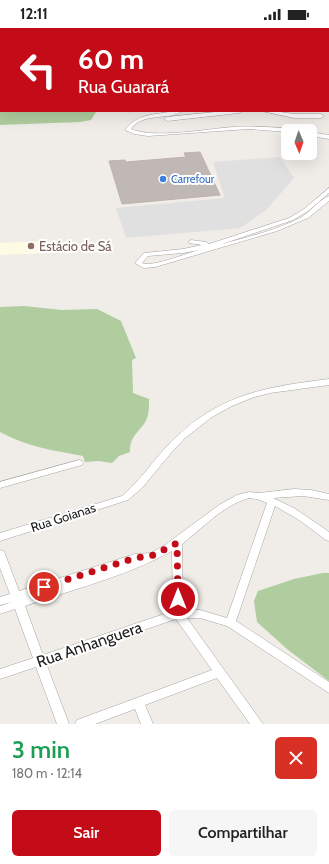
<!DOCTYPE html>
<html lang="pt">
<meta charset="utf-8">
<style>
:root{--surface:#fff;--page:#f6f6f6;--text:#222;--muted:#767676;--accent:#c40c19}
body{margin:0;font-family:Cabin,sans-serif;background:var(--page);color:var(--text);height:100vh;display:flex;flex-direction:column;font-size:15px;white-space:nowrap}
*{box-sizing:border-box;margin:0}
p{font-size:13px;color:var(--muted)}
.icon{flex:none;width:22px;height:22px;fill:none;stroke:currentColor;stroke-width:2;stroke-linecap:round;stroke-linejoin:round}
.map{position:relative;height:696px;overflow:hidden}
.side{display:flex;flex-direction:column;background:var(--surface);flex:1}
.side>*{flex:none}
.banner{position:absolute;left:0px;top:0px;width:329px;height:84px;box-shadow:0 4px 16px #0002;background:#c40c19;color:#fff;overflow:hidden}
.needle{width:26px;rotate:178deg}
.tools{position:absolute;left:281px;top:96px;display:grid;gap:8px}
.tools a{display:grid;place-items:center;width:36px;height:36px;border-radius:6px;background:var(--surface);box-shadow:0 4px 16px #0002;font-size:20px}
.pin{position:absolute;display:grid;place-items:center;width:34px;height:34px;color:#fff;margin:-17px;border:2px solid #fff;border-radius:50%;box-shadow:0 1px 4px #0007}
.me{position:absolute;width:44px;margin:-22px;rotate:0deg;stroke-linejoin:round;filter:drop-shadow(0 0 3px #0008)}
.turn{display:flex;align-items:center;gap:14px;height:84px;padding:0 12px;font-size:18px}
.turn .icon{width:52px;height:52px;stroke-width:2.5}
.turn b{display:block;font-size:28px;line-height:34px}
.round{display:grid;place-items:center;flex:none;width:42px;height:42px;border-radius:6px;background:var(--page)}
.head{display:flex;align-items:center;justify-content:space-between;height:68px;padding:0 12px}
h1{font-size:24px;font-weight:600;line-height:30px;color:#1e9e55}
.primary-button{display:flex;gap:8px;margin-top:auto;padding:8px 12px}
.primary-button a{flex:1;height:46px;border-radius:6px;background:var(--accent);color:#fff;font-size:16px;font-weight:600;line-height:46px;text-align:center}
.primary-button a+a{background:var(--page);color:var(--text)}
.status{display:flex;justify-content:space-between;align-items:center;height:28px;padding:0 20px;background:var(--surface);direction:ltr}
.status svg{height:11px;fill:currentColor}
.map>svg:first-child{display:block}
</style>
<div class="status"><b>12:11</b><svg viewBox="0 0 49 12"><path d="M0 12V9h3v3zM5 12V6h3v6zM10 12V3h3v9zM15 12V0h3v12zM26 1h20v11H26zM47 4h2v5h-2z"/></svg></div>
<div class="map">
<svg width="329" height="696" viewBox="0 0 329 696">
<rect width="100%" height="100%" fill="#f0ece7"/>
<path fill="#fdfbe3" d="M 40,213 L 49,214 L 75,222 L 75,224 L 0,227 L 0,215 Z"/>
<g fill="#afcd9e">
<path d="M 0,75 L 1,83 L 96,84 L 91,92 L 80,94 L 0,97 Z"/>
<path d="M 24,278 L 62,282 L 97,281 L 121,293 L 136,330 L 132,332 L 133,365 L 149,371 C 149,380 149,389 144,396 C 137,405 129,411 130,424 L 119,428 L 112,435 L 99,433 L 85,434 L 83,428 C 55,423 25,418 0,404 L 0,279 Z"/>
<path d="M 323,545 L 329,545 L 329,653 L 287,621 L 257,594 L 254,573 L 258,563 L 294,551 Z"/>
</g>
<path fill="#e0e0e0" d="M 279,129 L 282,132 L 294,150 L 266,182 L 240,200 L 126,210 L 116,180 L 225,170 L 213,134 Z"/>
<path fill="#c0b8b4" stroke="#c1b2aa" d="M 200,124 L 220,167 L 122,176 L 109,133 L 125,132 L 126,134 L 186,129 L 184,125 Z"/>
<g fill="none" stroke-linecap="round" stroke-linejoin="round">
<defs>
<g id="minor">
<path d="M 42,0 L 55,0 L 56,1 L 43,1 Z"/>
<path d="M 281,0 L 290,0 L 291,1 L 282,1 Z"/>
<rect x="0" y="12" width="1" height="3"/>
<rect x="0" y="20" width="1" height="2"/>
<rect x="328" y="48" width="1" height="2"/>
<rect x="328" y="54" width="1" height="3"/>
<path d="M 174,83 L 183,83 C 167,93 143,84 131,101 C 155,111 206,101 233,99 C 254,98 274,99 295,101 L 298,103 L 288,104 L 249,101 L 148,108 L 134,106 L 125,102 C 137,85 156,87 174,83 Z"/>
<path d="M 225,83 L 242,83 L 239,85 L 167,93 L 164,91 L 167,89 Z"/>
<path d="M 262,83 L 274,83 L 294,86 L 321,86 L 324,88 L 321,90 L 294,90 Z"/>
<path d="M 310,104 L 329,107 L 329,111 L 310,108 Z"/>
<path d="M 329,160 L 329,165 L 308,183 L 293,192 L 222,216 C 249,209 277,202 302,189 C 311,183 319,172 329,168 L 329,173 L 308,190 L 277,203 L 155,239 L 144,240 L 135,235 L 144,225 L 183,221 L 202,217 L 189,215 L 189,213 L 191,212 L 206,214 L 209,216 L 289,190 L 304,181 ZM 199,222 C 187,225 151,240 142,235 L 148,228 L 183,225 Z"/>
<path d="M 329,351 L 329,357 L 270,365 L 254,369 L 232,378 L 212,389 L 185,410 L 171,425 L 142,460 L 128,472 L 0,513 L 0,505 L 122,468 C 141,452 154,431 171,414 C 219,366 265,359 329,351 Z"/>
<path d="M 79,432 L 82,433 L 83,435 L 82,437 L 0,460 L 0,454 Z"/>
<path d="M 294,461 L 311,462 L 329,466 L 329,472 L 303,468 L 273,470 L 294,480 L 325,501 L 329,504 L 329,513 L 326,512 L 299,492 L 275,478 L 236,593 L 329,654 L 329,665 L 227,598 L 200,590 L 187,590 L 263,696 L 250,696 L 217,650 L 145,677 L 153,696 L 141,696 L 135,681 L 95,696 L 75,696 L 77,692 L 212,642 L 176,591 L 46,635 L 69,696 L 57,696 L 36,639 L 0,651 L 0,641 L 33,630 L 15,581 L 0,586 L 0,578 L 12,574 L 0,577 L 0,569 L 10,566 L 0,540 L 0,522 L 4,523 L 5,526 L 19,563 L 135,526 L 151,525 L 165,517 L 219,477 L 237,467 L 249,464 L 259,465 ZM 249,470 L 257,471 L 267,475 L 227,590 L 200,582 L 183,582 L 182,516 C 203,500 223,477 249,470 ZM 172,523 L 173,583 L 43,627 L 25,578 C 74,561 127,548 172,523 Z"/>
</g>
</defs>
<use href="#minor" stroke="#a4a4a4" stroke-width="1"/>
<use href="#minor" fill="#fff" fill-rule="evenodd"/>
</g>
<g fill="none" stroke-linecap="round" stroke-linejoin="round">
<path stroke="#c40c19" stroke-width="7" stroke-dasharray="0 12.6" d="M 44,559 L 135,530 L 154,527 L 177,515 L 178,571"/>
</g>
<circle fill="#3f7fe0" stroke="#fff" stroke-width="1.5" cx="163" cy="151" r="4"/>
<circle fill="#8d6e63" stroke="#fff" stroke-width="1.5" cx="31" cy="218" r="4"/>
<g text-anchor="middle" stroke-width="4" stroke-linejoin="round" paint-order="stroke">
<g font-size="11" fill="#366cbe" stroke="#fff" text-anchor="start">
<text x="171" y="155">Carrefour</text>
</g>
<g font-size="13" fill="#785e54" stroke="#fff" text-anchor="start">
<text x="39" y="223">Estácio de Sá</text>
</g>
<g font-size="13" fill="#202020" stroke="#fff">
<text transform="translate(63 489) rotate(-18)" y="5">Rua Goianas</text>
</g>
<g font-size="16" fill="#202020" stroke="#fff">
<text transform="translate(89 616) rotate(-19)" y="6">Rua Anhanguera</text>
</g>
</g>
</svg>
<div class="tools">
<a><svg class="needle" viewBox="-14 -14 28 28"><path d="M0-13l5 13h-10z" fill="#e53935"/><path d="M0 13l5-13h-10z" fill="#767676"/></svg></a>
</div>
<div class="pin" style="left:44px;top:559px;background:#d93025"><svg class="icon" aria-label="arrive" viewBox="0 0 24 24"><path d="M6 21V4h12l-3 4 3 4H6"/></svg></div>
<svg class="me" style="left:178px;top:571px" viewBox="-20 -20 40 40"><circle r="17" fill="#c40c19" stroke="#fff" stroke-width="3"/><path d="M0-11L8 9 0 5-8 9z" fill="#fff"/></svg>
<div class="banner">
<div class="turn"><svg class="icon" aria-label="left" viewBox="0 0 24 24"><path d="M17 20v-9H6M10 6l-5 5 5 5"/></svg><div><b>60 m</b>Rua Guarará</div></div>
</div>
</div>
<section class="side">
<div class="head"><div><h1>3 min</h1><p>180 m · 12:14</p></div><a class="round" style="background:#d93025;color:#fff"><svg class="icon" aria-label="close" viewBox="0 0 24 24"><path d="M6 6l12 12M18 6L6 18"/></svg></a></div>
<div class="primary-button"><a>Sair</a><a>Compartilhar</a></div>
</section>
